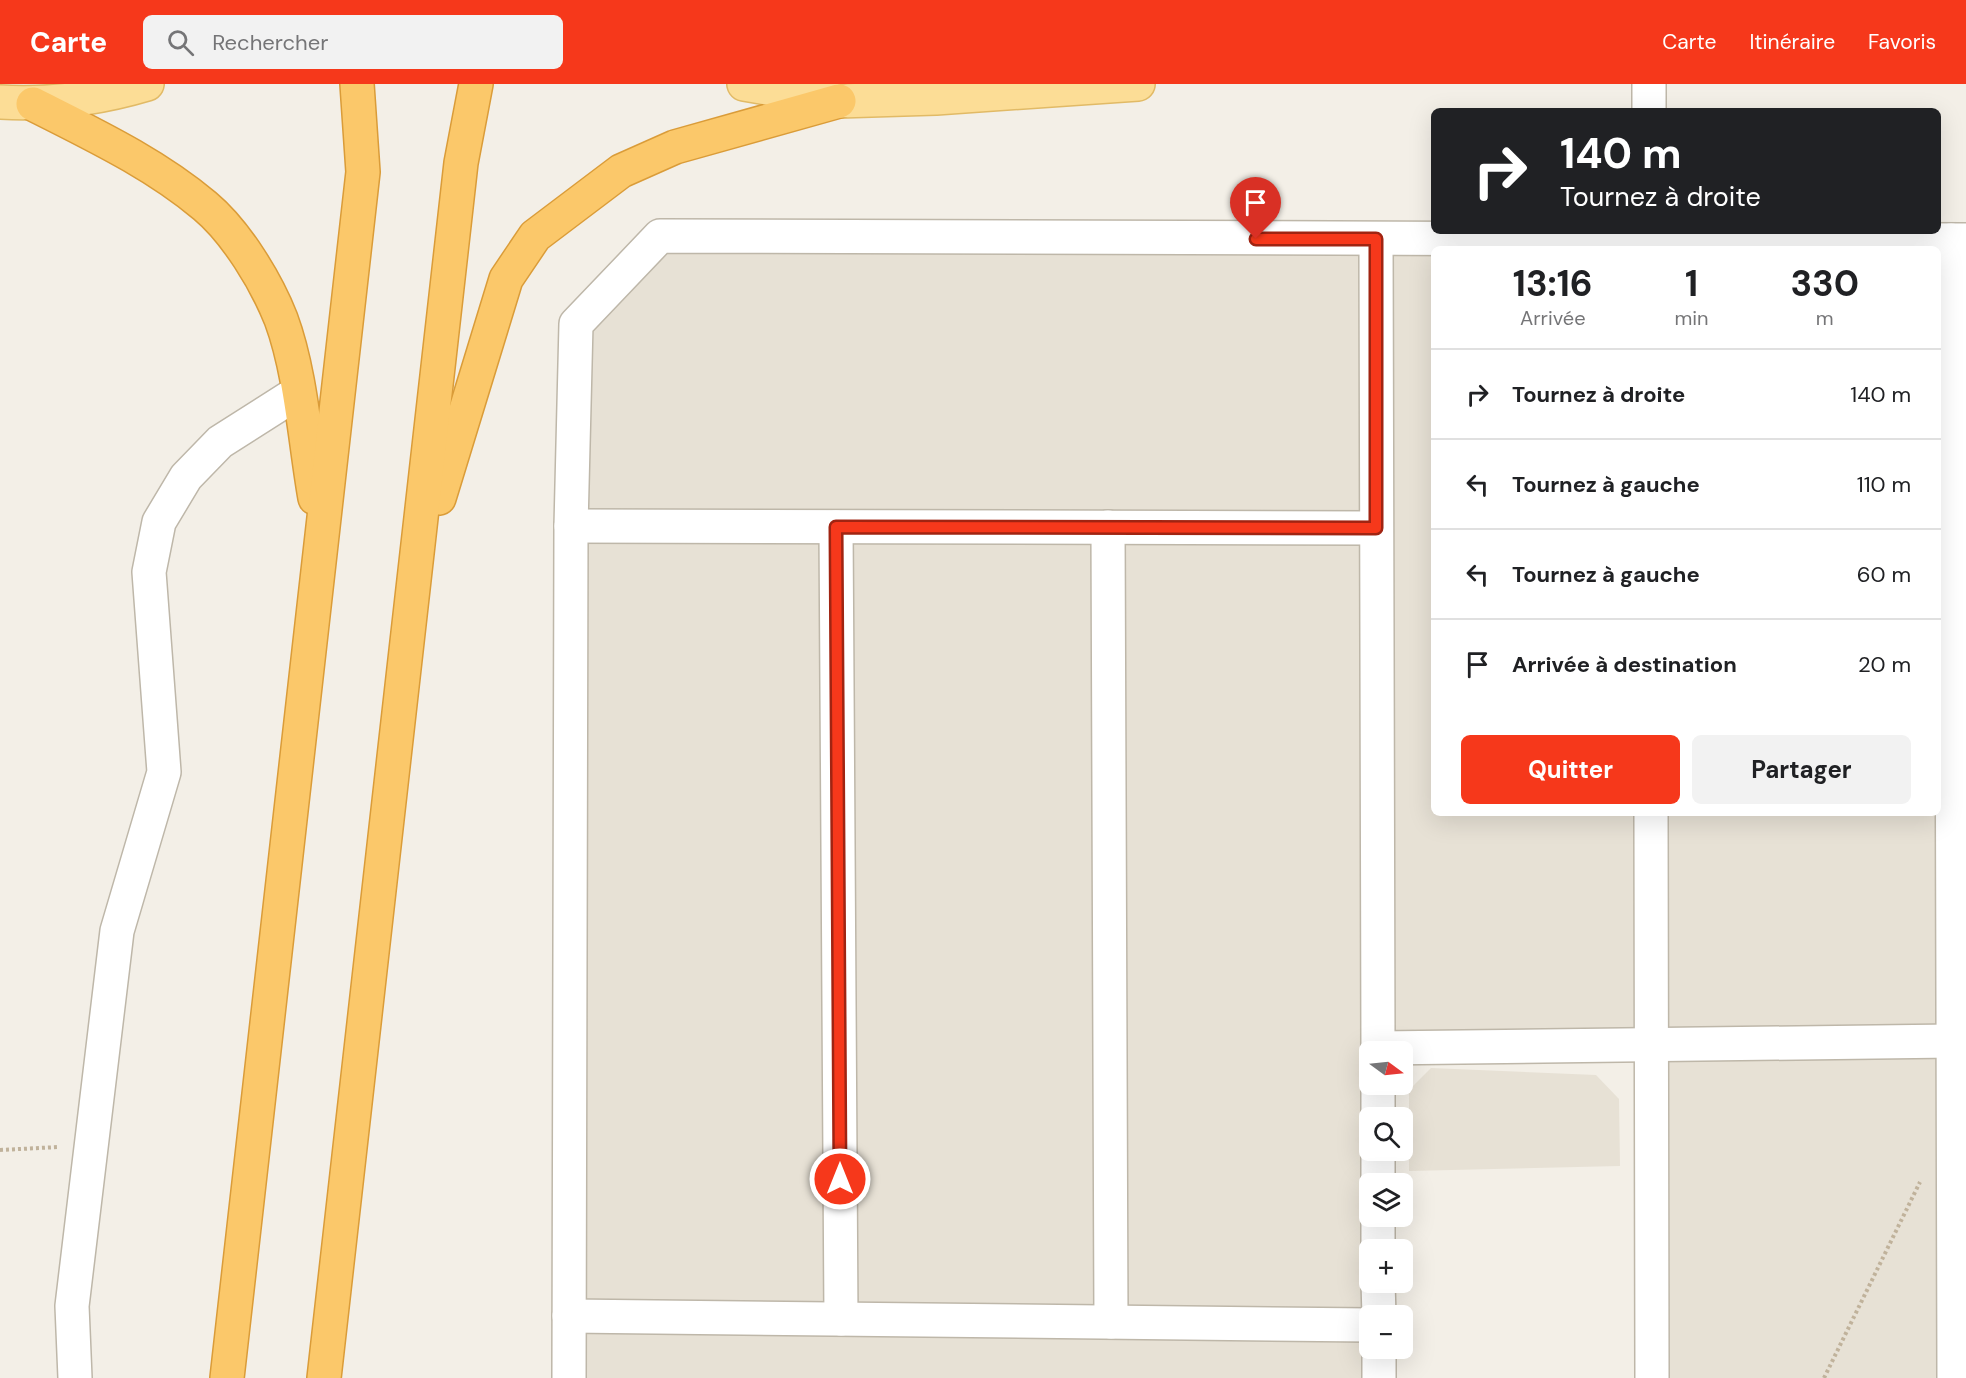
<!DOCTYPE html>
<html lang="fr">
<meta charset="utf-8">
<style>
:root{--surface:#fff;--page:#f2f2f2;--text:#202124;--muted:#757577;--line:#e0e0e0;--accent:#f6381b}
body{margin:0;font-family:"DM Sans",sans-serif;background:var(--page);color:var(--text);height:100vh;display:flex;flex-direction:column;font-size:22px;white-space:nowrap}
*{box-sizing:border-box;margin:0}
p{font-size:20px;color:var(--muted)}
.icon{flex:none;width:33px;height:33px;fill:none;stroke:currentColor;stroke-width:2;stroke-linecap:round;stroke-linejoin:round}
.map{position:relative;flex:1;overflow:hidden}
.panel{position:absolute;left:1431px;top:162px;width:510px;height:570px;display:flex;flex-direction:column;background:var(--surface);border-radius:9px;box-shadow:0 6px 24px #0002}
.panel>*{flex:none}
.hud{position:absolute;left:1431px;top:24px;width:510px;height:126px;border-radius:9px;box-shadow:0 6px 24px #0002;background:#202124;color:#fff;overflow:hidden}
.needle{width:39px;rotate:105deg}
.fabs{position:absolute;left:1359px;top:957px;display:grid;gap:12px}
.fabs a{display:grid;place-items:center;width:54px;height:54px;border-radius:9px;background:var(--surface);box-shadow:0 6px 24px #0002;font-size:30px}
.pin{position:absolute;display:grid;place-items:center;width:51px;height:51px;color:#fff;margin:-62px -26px;border-radius:50% 50% 50% 0;rotate:-45deg;box-shadow:0 0 6px #0007}
.pin .icon{rotate:45deg}
.me{position:absolute;width:66px;margin:-33px;rotate:0deg;stroke-linejoin:round;filter:drop-shadow(0 0 4px #0008)}
.turn{display:flex;align-items:center;gap:21px;height:126px;padding:0 30px;font-size:27px}
.turn .icon{width:78px;height:78px;stroke-width:2.5}
.turn b{display:block;font-size:42px;line-height:51px}
.eta{display:flex;justify-content:space-evenly;align-items:center;height:102px;text-align:center}
.eta b{font-size:36px;font-weight:700;line-height:42px}
.cta{display:flex;gap:12px;margin-top:auto;padding:12px 30px}
.cta a{flex:1;height:69px;border-radius:9px;background:var(--accent);color:#fff;font-size:24px;font-weight:700;line-height:69px;text-align:center}
.cta a+a{background:var(--page);color:var(--text)}
ul{padding:0;list-style:none}
li{display:flex;align-items:center;gap:18px;height:90px;padding:0 30px;border-top:2px solid var(--line)}
li div{flex:1}
li b{display:block;font-size:22px}
li em{font-style:normal}
header{display:flex;align-items:center;gap:36px;box-sizing:border-box;height:84px;padding:0 30px;background:var(--accent);color:#fff}
header strong{font-size:28px}
nav{display:flex;gap:33px;margin-inline-start:auto;font-size:21px}
.search{width:420px;height:54px;background:var(--page);display:flex;align-items:center;gap:15px;box-sizing:border-box;padding:0 21px;border-radius:9px;color:var(--muted);font-size:22px}
.map>svg:first-child{display:block}
</style>
<header>
<strong>Carte</strong>
<div class="search"><svg class="icon" aria-label="search" viewBox="0 0 24 24"><circle cx="10" cy="10" r="6"/><path d="M15 15l6 6"/></svg>Rechercher</div>
<nav><a>Carte</a><a>Itinéraire</a><a>Favoris</a></nav>
</header>
<div class="map">
<svg width="1966" height="1294" viewBox="0 0 1966 1294">
<rect width="100%" height="100%" fill="#f3efe7"/>
<g fill="#e7e1d5" fill-rule="evenodd">
<path d="M 660,152 L 1951,156 L 1954,1294 L 1652,1294 L 1652,961 L 1370,968 L 1370,1198 L 1379,1294 L 569,1294 L 576,240 ZM 1434,165 L 1938,165 L 1938,729 L 1434,729 Z"/>
<path d="M 1431,984 L 1596,991 L 1619,1015 L 1620,1082 L 1409,1087 L 1409,1006 Z"/>
</g>
<g fill="none" stroke-linecap="round" stroke-linejoin="round">
<defs>
<g id="street">
<path d="M 1649,0 L 1649,27"/>
<path d="M 1376,155 L 1378,968"/>
<path d="M 1951,156 L 1954,1294"/>
<path d="M 571,442 L 1376,444"/>
<path d="M 836,443 L 841,1235"/>
<path d="M 1108,443 L 1111,1238"/>
<path d="M 1651,729 L 1652,1294"/>
<path d="M 1378,964 L 1953,957"/>
<path d="M 1378,1000 L 1378,1034"/>
<path d="M 1378,1066 L 1378,1100"/>
<path d="M 1378,1132 L 1378,1166"/>
<path d="M 1378,1198 L 1379,1232"/>
<path d="M 569,1232 L 1370,1241"/>
<path d="M 1379,1264 L 1379,1294"/>
<path d="M 75,1294 L 72,1222 L 117,847 L 164,688 L 149,488 L 159,438 L 186,393 L 220,358 L 297,309"/>
<path d="M 569,1294 L 571,442 L 576,240 L 660,152 L 1966,156"/>
</g>
<g id="primary">
<path d="M 744,0 L 839,17 L 936,14 L 1138,0"/>
<path d="M 0,18 C 49,21 100,14 147,0"/>
</g>
<g id="highway">
<path d="M 33,20 C 92,50 154,79 205,122 C 236,148 266,197 281,235 C 301,289 305,357 315,414"/>
<path d="M 439,414 L 506,195 L 535,152 L 621,87 L 675,63 L 839,17"/>
<path d="M 227,1294 L 363,88 L 357,0"/>
<path d="M 324,1294 L 461,79 L 476,0"/>
</g>
</defs>
<use href="#street" stroke="#beb7a9" stroke-width="36"/>
<use href="#primary" stroke="#e1ba66" stroke-width="36"/>
<use href="#highway" stroke="#da9c39" stroke-width="36"/>
<g stroke="#c0b29b" stroke-width="4" stroke-dasharray="3 3" stroke-linecap="butt">
<path d="M 0,1066 L 59,1063"/>
<path d="M 1824,1294 L 1920,1098"/>
</g>
<use href="#street" stroke="#fff" stroke-width="33"/>
<use href="#primary" stroke="#fcdd96" stroke-width="33"/>
<use href="#highway" stroke="#fbc86a" stroke-width="33"/>
</g>
<g fill="none" stroke-linecap="round" stroke-linejoin="round">
<defs>
<path id="route" d="M 840,1095 L 836,443 L 1376,444 L 1376,155 L 1256,155"/>
</defs>
<use href="#route" stroke="#a02412" stroke-width="15"/>
<use href="#route" stroke="#f6381b" stroke-width="10"/>
</g>
</svg>
<div class="fabs">
<a><svg class="needle" viewBox="-14 -14 28 28"><path d="M0-13l5 13h-10z" fill="#e53935"/><path d="M0 13l5-13h-10z" fill="#757577"/></svg></a>
<a><svg class="icon" aria-label="search" viewBox="0 0 24 24"><circle cx="10" cy="10" r="6"/><path d="M15 15l6 6"/></svg></a>
<a><svg class="icon" aria-label="layers" viewBox="0 0 24 24"><path d="M12 4l9 5-9 5-9-5zM3 14l9 5 9-5"/></svg></a>
<a>+</a>
<a>−</a>
</div>
<div class="pin" style="left:1256px;top:155px;background:#d93025"><svg class="icon" aria-label="arrive" viewBox="0 0 24 24"><path d="M6 21V4h12l-3 4 3 4H6"/></svg></div>
<svg class="me" style="left:840px;top:1095px" viewBox="-20 -20 40 40"><circle r="17" fill="#f6381b" stroke="#fff" stroke-width="3"/><path d="M0-11L8 9 0 5-8 9z" fill="#fff"/></svg>
<div class="hud">
<div class="turn"><svg class="icon" aria-label="right" viewBox="0 0 24 24"><path d="M7 20v-9h11M14 6l5 5-5 5"/></svg><div><b>140 m</b>Tournez à droite</div></div>
</div>
<section class="panel">
<div class="eta">
<div><b>13:16</b><p>Arrivée</p></div>
<div><b>1</b><p>min</p></div>
<div><b>330</b><p>m</p></div>
</div>
<ul>
<li><svg class="icon" aria-label="right" viewBox="0 0 24 24"><path d="M7 20v-9h11M14 6l5 5-5 5"/></svg><div><b>Tournez à droite</b></div><em>140 m</em></li>
<li><svg class="icon" aria-label="left" viewBox="0 0 24 24"><path d="M17 20v-9H6M10 6l-5 5 5 5"/></svg><div><b>Tournez à gauche</b></div><em>110 m</em></li>
<li><svg class="icon" aria-label="left" viewBox="0 0 24 24"><path d="M17 20v-9H6M10 6l-5 5 5 5"/></svg><div><b>Tournez à gauche</b></div><em>60 m</em></li>
<li><svg class="icon" aria-label="arrive" viewBox="0 0 24 24"><path d="M6 21V4h12l-3 4 3 4H6"/></svg><div><b>Arrivée à destination</b></div><em>20 m</em></li>
</ul>
<div class="cta"><a>Quitter</a><a>Partager</a></div>
</section>
</div>
